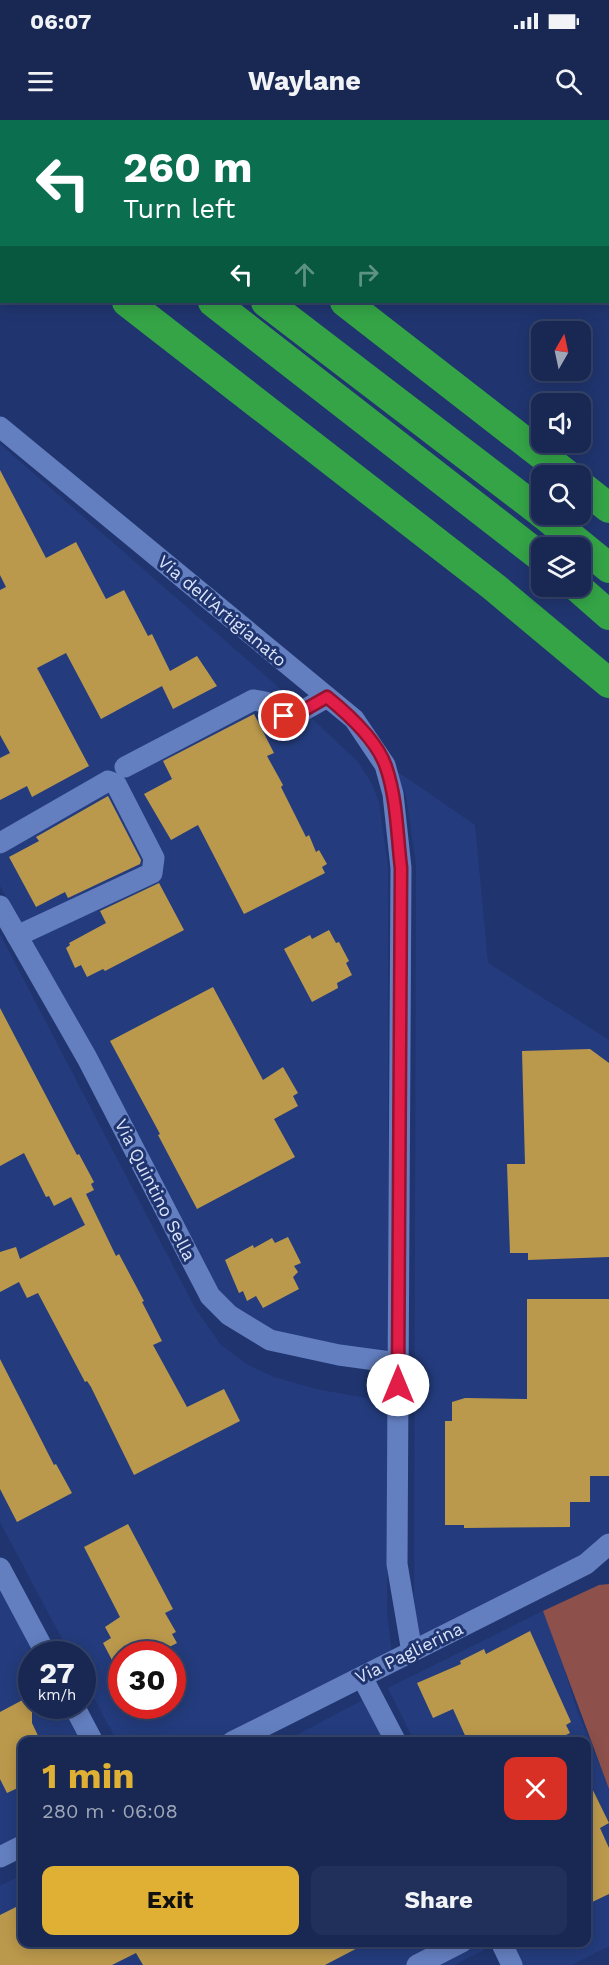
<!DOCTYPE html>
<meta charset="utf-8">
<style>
:root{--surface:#182853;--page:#21305a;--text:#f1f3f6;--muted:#9fa6b8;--line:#36446a;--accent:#e0b034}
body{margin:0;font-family:"Work Sans",sans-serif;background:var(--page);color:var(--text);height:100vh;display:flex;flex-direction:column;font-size:22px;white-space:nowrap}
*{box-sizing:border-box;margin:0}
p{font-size:20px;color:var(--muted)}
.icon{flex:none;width:33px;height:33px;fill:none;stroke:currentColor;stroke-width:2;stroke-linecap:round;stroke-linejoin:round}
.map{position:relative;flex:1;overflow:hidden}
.sheet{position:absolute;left:18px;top:1617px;width:573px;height:210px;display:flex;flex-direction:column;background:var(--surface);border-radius:12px;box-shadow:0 3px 15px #0003,0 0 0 2px var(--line)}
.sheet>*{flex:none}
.banner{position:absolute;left:0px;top:0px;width:609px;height:183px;box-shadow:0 3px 15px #0003,0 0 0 2px var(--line);background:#0b6e4f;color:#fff;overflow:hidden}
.needle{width:39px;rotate:9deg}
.fabs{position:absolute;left:531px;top:201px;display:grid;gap:12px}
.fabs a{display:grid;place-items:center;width:60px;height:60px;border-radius:12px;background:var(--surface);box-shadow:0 3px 15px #0003,0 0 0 2px var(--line);font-size:30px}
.speed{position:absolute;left:18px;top:1521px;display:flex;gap:12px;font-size:30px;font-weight:700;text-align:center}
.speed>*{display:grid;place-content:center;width:78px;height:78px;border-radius:50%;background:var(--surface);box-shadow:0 3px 15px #0003,0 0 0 2px var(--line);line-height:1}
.speed small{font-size:15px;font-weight:400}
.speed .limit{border:9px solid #d22;background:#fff;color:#111}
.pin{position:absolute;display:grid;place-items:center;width:51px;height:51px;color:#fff;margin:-26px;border:3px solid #fff;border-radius:50%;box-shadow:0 2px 6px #0007}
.me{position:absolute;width:66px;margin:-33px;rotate:0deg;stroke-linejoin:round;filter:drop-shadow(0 0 4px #0008)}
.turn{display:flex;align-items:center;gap:21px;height:126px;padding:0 24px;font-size:27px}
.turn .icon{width:78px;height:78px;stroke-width:2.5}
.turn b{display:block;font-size:42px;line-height:51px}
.lanes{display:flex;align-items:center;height:57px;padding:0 24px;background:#0003;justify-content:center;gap:30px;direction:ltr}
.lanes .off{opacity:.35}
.round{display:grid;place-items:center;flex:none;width:63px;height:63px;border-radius:12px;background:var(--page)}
.summary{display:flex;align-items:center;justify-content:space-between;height:102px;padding:0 24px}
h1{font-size:36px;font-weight:700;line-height:45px;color:var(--accent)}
.cta{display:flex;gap:12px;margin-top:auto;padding:12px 24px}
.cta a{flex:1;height:69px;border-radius:12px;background:var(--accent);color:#111;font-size:24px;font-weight:700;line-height:69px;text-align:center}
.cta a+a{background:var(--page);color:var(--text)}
.status{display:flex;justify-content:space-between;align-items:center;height:42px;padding:0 30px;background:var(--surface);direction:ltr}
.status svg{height:16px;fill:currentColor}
header{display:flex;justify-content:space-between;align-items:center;height:78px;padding:0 24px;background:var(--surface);font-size:27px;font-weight:700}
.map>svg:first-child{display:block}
</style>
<div class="status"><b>06:07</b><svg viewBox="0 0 49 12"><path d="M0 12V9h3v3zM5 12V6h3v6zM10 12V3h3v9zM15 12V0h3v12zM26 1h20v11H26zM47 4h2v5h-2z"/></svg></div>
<header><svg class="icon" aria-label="menu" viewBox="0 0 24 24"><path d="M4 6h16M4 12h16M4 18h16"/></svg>Waylane<svg class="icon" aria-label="search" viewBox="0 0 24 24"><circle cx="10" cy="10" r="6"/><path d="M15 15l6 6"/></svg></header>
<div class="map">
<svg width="609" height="1845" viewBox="0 0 609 1845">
<rect width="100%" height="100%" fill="#20356f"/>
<g fill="#243c7d" fill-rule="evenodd">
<path d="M 0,324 L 284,572 L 358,642 L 372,664 L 379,682 L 388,747 L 388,1254 L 323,1242 L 283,1231 L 218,1174 L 142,1026 L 0,766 Z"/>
<path d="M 395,650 L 475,705 L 488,843 L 609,920 L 609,1415 L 579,1444 L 418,1522 L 414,1491 L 416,745 L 406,675 Z"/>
<path d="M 0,814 L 195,1188 L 221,1225 L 248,1245 L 274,1257 L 316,1269 L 388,1282 L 387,1493 L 392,1535 L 223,1621 L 117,1621 L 83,1557 L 82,1534 L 70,1534 L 0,1402 ZM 122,1534 L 172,1534 L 172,1586 L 122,1586 Z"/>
<path d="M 0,1460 L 39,1534 L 32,1534 L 32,1586 L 66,1586 L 86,1621 L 22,1622 L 22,1724 L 0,1735 Z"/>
<path d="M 543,1491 L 556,1522 L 577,1590 L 609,1668 L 609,1826 L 572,1845 L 521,1845 L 511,1823 L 586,1822 L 586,1622 L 414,1621 L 388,1568 Z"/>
<path d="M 363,1580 L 383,1621 L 283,1622 Z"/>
<path d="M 22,1755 L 22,1822 L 480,1822 L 484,1830 L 454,1845 L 0,1845 L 0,1766 Z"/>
</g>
<path fill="#8d504a" d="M 609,1464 L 609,1669 L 543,1491 L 599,1465 Z"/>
<g fill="#bb994c">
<path d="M 0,350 L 46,438 L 76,422 L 106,479 L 124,470 L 148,516 L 152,514 L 170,551 L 197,536 L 217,566 L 173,589 L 162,566 L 101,599 L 66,533 L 37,548 L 89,646 L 32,677 L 27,666 L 0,680 L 0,638 L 10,633 L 0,615 L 0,470 L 6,467 L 0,455 Z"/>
<path d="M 254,594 L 274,633 L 267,636 L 283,665 L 281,667 L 306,717 L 309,715 L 316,732 L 319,730 L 327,744 L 322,747 L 325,753 L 244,794 L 198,705 L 171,720 L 144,674 L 172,659 L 163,641 Z"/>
<path d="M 108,676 L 141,740 L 140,744 L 68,778 L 65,772 L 36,787 L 9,737 L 39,721 L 36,717 Z"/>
<path d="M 159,763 L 184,810 L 105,851 L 103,849 L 87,857 L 81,845 L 75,848 L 66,828 L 70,825 L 69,823 L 106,803 L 100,791 Z"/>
<path d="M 329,810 L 336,823 L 339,822 L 349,841 L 346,843 L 352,855 L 337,863 L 338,868 L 312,882 L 284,829 L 310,815 L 312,819 Z"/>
<path d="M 213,867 L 263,960 L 283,947 L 298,973 L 293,976 L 298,986 L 274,999 L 295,1037 L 197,1089 L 158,1015 L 160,1014 L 110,921 Z"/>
<path d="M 0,888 L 77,1035 L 79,1034 L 94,1062 L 91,1064 L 94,1070 L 86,1074 L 116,1136 L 119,1134 L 144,1181 L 142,1182 L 162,1221 L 153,1225 L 187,1287 L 224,1269 L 240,1301 L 134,1355 L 91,1267 L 87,1261 L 85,1262 L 38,1173 L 27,1178 L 19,1162 L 0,1172 L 0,1132 L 16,1127 L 20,1139 L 85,1105 L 71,1077 L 54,1086 L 49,1076 L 46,1077 L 24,1033 L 0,1046 Z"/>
<path d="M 590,929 L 609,943 L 609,1137 L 528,1140 L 528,1133 L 510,1133 L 507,1044 L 525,1044 L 522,931 Z"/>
<path d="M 288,1117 L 301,1143 L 294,1146 L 298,1152 L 293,1157 L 299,1169 L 263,1188 L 256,1176 L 247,1181 L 243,1171 L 239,1173 L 225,1140 L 253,1125 L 254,1128 L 272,1118 L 275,1123 Z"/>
<path d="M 527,1179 L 609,1179 L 609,1356 L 590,1356 L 590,1382 L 570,1382 L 570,1407 L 464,1408 L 464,1405 L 445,1405 L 445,1301 L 452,1301 L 452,1282 L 465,1278 L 527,1279 Z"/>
<path d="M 0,1239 L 54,1345 L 56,1344 L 72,1373 L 17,1402 L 0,1369 Z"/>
<path d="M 128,1404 L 173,1489 L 165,1493 L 176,1512 L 172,1514 L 177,1523 L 156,1534 L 122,1534 L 122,1559 L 103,1523 L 111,1518 L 105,1507 L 120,1497 L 84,1427 Z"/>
<path d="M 530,1511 L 571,1602 L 566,1605 L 570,1613 L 552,1622 L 468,1622 L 453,1589 L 433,1598 L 417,1563 L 461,1544 L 460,1541 L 484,1529 L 486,1534 Z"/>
<path d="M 32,1575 L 32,1603 L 41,1622 L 22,1622 L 22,1666 L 7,1673 L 0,1659 L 0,1592 Z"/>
<path d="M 586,1656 L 609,1703 L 600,1708 L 609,1728 L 609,1774 L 586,1785 Z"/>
<path d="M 22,1784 L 22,1822 L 369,1822 L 325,1845 L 143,1845 L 136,1833 L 112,1845 L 0,1845 L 0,1795 Z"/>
</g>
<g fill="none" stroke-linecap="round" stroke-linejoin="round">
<g stroke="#647fc0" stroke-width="21">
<path d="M 0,307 L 354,599 L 385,645 L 393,674 L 401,748 L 397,1444 L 412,1532"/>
<path d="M 125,647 L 253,580 C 260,581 267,582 273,585 C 280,589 283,595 290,598 L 327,577"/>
<path d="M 0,723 L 108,661 L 116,664 L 154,738 L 152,753 L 17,816"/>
<path d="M 0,786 L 87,938 L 210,1176 L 229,1195 L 270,1220 L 339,1235 L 398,1243"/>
<path d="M 0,1448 L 46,1534"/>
<path d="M 362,1557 L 396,1622"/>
<path d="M 74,1586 L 93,1622"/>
<path d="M 232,1622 L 586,1444 L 609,1424"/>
<path d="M 0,1737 L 22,1726"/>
<path d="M 501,1822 L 512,1845"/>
<path d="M 417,1845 L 462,1822"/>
</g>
<g stroke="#34a446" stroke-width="30">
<path d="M 30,0 L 32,2"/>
<path d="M 110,0 L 112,2"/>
<path d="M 0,18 L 2,19"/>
<path d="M 0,84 L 2,85"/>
<path d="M 127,182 L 494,467 L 609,563"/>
<path d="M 213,182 L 542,438"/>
<path d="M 266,182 L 542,393"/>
<path d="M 345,182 L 569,356"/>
<path d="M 580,365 L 609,388"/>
<path d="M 543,394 L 609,448"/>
<path d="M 576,466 L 609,495"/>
</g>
</g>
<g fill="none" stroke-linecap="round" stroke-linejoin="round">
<defs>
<path id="route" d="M 284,596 L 290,598 L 327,577 C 348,594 377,620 386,647 C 397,679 397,715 401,748 L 398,1265"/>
</defs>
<use href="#route" stroke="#92132f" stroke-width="15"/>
<use href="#route" stroke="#e11d48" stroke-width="10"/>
</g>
<g text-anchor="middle" stroke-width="6" stroke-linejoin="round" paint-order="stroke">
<g font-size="18" fill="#dae4fa" stroke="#20356f">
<text transform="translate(222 491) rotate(40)" y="6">Via dell'Artigianato</text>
<text transform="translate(155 1070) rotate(63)" y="6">Via Quintino Sella</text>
<text transform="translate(409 1533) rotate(-26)" y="6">Via Paglierina</text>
</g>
</g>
</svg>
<div class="fabs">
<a><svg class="needle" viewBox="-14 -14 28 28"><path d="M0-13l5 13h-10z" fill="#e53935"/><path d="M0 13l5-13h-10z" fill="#9fa6b8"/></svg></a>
<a><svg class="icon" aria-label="sound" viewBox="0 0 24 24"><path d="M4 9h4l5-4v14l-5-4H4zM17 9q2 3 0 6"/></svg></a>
<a><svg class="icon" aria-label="search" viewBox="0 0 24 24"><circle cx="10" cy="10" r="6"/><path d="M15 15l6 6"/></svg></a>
<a><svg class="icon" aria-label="layers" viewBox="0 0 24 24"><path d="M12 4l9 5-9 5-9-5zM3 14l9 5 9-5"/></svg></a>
</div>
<div class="speed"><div>27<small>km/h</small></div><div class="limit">30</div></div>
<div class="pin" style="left:284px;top:596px;background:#d93025"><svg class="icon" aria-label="arrive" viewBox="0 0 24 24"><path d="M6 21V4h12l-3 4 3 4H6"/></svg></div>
<svg class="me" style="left:398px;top:1265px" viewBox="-20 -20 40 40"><circle r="19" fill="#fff"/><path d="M0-13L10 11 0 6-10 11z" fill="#e11d48"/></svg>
<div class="banner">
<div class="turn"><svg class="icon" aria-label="left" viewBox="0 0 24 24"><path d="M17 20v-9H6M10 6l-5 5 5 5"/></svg><div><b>260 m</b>Turn left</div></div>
<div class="lanes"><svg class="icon" aria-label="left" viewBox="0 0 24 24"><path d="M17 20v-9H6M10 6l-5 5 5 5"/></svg><svg class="icon off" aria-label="ahead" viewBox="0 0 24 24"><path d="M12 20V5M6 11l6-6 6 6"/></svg><svg class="icon off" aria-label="right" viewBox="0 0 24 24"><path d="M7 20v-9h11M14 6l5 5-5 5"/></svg></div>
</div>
<section class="sheet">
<div class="summary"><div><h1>1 min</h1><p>280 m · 06:08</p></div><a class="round" style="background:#d93025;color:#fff"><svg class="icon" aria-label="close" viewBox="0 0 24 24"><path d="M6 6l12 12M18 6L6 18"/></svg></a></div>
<div class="cta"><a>Exit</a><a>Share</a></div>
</section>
</div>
